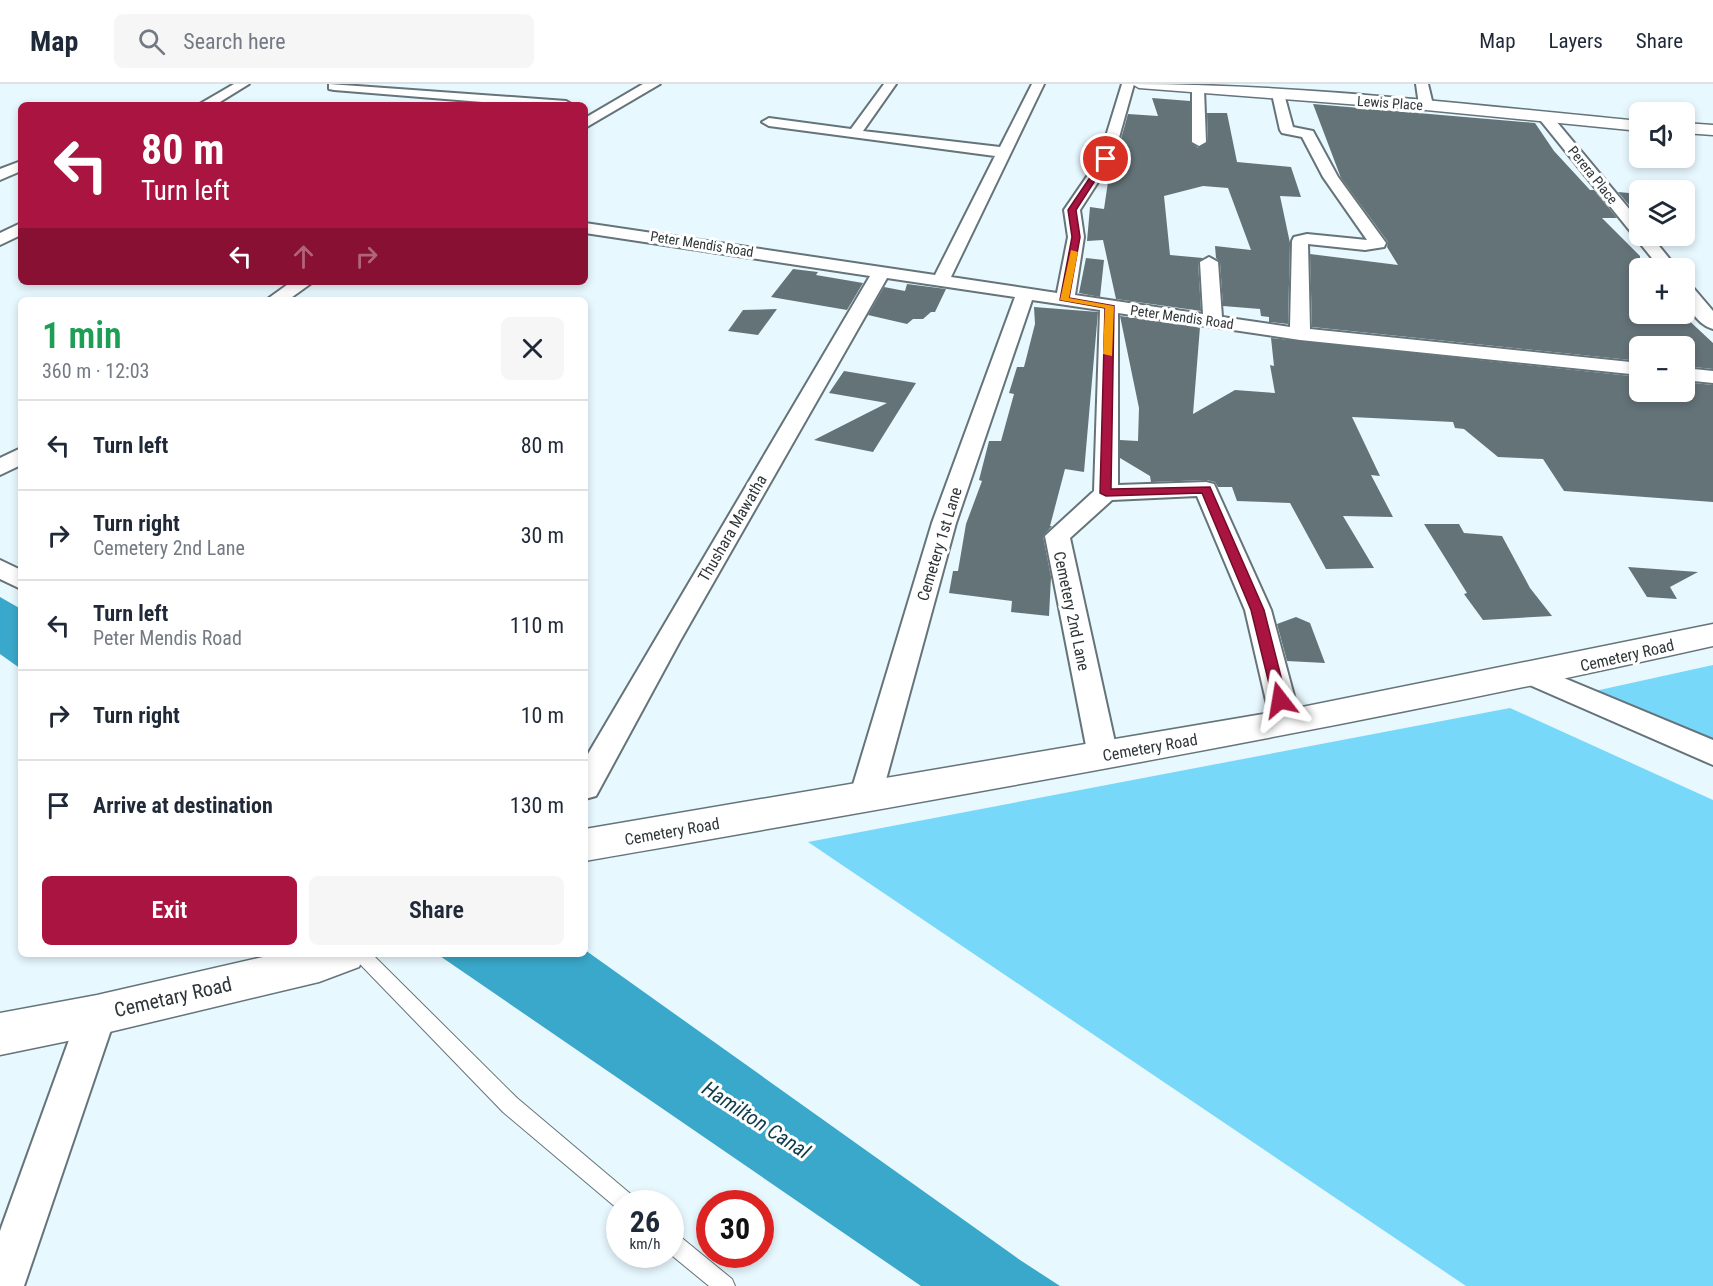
<!DOCTYPE html>
<meta charset="utf-8">
<style>
:root{--surface:#fff;--page:#f6f6f7;--text:#1f2937;--muted:#747a83;--line:#e0e1e3;--accent:#aa1440}
body{margin:0;font-family:"Roboto Condensed",sans-serif;background:var(--page);color:var(--text);height:100vh;display:flex;flex-direction:column;font-size:22px;white-space:nowrap}
*{box-sizing:border-box;margin:0}
p{font-size:20px;color:var(--muted)}
.icon{flex:none;width:33px;height:33px;fill:none;stroke:currentColor;stroke-width:2;stroke-linecap:round;stroke-linejoin:round}
.map{position:relative;flex:1;overflow:hidden}
.side{position:absolute;left:18px;top:213px;width:570px;height:660px;display:flex;flex-direction:column;background:var(--surface);border-radius:9px;box-shadow:0 3px 9px #0003}
.side>*{flex:none}
.top-card{position:absolute;left:18px;top:18px;width:570px;height:183px;border-radius:9px;box-shadow:0 3px 9px #0003;background:#aa1440;color:#fff;overflow:hidden}
.buttons{position:absolute;left:1629px;top:18px;display:grid;gap:12px}
.buttons a{display:grid;place-items:center;width:66px;height:66px;border-radius:9px;background:var(--surface);box-shadow:0 3px 9px #0003;font-size:30px}
.speed{position:absolute;left:606px;top:1106px;display:flex;gap:12px;font-size:30px;font-weight:700;text-align:center}
.speed>*{display:grid;place-content:center;width:78px;height:78px;border-radius:50%;background:var(--surface);box-shadow:0 3px 9px #0003;line-height:1}
.speed small{font-size:15px;font-weight:400}
.speed .limit{border:9px solid #d22;background:#fff;color:#111}
.pin{position:absolute;display:grid;place-items:center;width:51px;height:51px;color:#fff;margin:-26px;border:3px solid #fff;border-radius:50%;box-shadow:0 2px 6px #0007}
.me{position:absolute;width:66px;margin:-33px;rotate:346deg;stroke-linejoin:round;filter:drop-shadow(0 0 4px #0008)}
.turn{display:flex;align-items:center;gap:21px;height:126px;padding:0 24px;font-size:27px}
.turn .icon{width:78px;height:78px;stroke-width:2.5}
.turn b{display:block;font-size:42px;line-height:51px}
.lanes{display:flex;align-items:center;height:57px;padding:0 24px;background:#0003;justify-content:center;gap:30px;direction:ltr}
.lanes .off{opacity:.35}
.round{display:grid;place-items:center;flex:none;width:63px;height:63px;border-radius:9px;background:var(--page)}
.head{display:flex;align-items:center;justify-content:space-between;height:102px;padding:0 24px}
h1{font-size:36px;font-weight:600;line-height:45px;color:#1e9e55}
.primary-button{display:flex;gap:12px;margin-top:auto;padding:12px 24px}
.primary-button a{flex:1;height:69px;border-radius:9px;background:var(--accent);color:#fff;font-size:24px;font-weight:600;line-height:69px;text-align:center}
.primary-button a+a{background:var(--page);color:var(--text)}
ul{padding:0;list-style:none}
li{display:flex;align-items:center;gap:18px;height:90px;padding:0 24px;border-top:2px solid var(--line)}
li div{flex:1}
li b{display:block;font-size:22px}
li em{font-style:normal}
header{display:flex;align-items:center;gap:36px;box-sizing:border-box;height:84px;padding:0 30px;background:var(--surface);border-bottom:2px solid var(--line)}
header strong{font-size:28px}
nav{display:flex;gap:33px;margin-inline-start:auto;font-size:21px}
.search{width:420px;height:54px;background:var(--page);display:flex;align-items:center;gap:15px;box-sizing:border-box;padding:0 21px;border-radius:9px;color:var(--muted);font-size:22px}
.map>svg:first-child{display:block}
</style>
<header>
<strong>Map</strong>
<div class="search"><svg class="icon" aria-label="search" viewBox="0 0 24 24"><circle cx="10" cy="10" r="6"/><path d="M15 15l6 6"/></svg>Search here</div>
<nav><a>Map</a><a>Layers</a><a>Share</a></nav>
</header>
<div class="map">
<svg width="1713" height="1202" viewBox="0 0 1713 1202">
<rect width="100%" height="100%" fill="#e8f8ff"/>
<g fill="#78d8f9">
<path d="M 1713,581 L 1713,670 L 1563,614 Z"/>
<path d="M 1510,624 L 1713,716 L 1713,1202 L 1466,1202 L 808,758 Z"/>
</g>
<g fill="#3aa8ca">
<path d="M 0,513 L 21,525 L 21,585 L 0,570 Z"/>
<path d="M 585,866 L 1020,1176 L 1060,1202 L 921,1202 L 437,870 L 585,870 Z"/>
</g>
<g fill="#647378">
<path d="M 1152,14 L 1190,17 L 1190,58 L 1198,64 L 1208,58 L 1207,29 L 1227,29 L 1237,78 L 1291,83 L 1301,113 L 1280,112 L 1290,159 L 1288,240 L 1269,238 L 1269,233 L 1261,232 L 1260,225 L 1223,222 L 1220,178 L 1216,174 L 1215,162 L 1251,166 L 1228,104 L 1203,102 L 1164,112 L 1170,171 L 1203,174 L 1198,178 L 1201,227 L 1116,215 L 1103,156 L 1087,157 L 1090,123 L 1104,125 L 1110,84 L 1115,76 L 1128,30 L 1158,32 Z"/>
<path d="M 1313,20 L 1535,39 L 1554,67 L 1590,106 L 1594,106 L 1617,134 L 1602,134 L 1640,172 L 1640,230 L 1682,230 L 1713,259 L 1713,285 L 1684,282 L 1684,262 L 1640,262 L 1640,277 L 1312,243 L 1310,170 L 1398,181 L 1387,163 L 1388,158 L 1341,94 Z"/>
<path d="M 1618,108 L 1640,110 L 1640,134 Z"/>
<path d="M 1086,174 L 1104,176 L 1100,213 L 1079,209 Z"/>
<path d="M 793,185 L 818,188 L 816,191 L 863,199 L 847,226 L 771,213 Z"/>
<path d="M 907,200 L 946,205 L 935,228 L 931,228 L 923,235 L 913,235 L 907,240 L 868,231 L 884,203 L 905,207 Z"/>
<path d="M 1034,223 L 1098,228 L 1084,388 L 1065,385 L 1050,442 L 1052,442 L 1043,452 L 1051,493 L 1049,532 L 1011,528 L 1012,517 L 949,509 L 953,487 L 958,487 L 966,440 L 982,397 L 979,396 L 989,357 L 1001,357 L 1014,310 L 1009,309 L 1017,283 L 1024,283 L 1035,240 Z"/>
<path d="M 777,225 L 758,251 L 728,247 L 743,226 Z"/>
<path d="M 1120,232 L 1200,243 L 1193,330 L 1235,306 L 1275,309 L 1270,281 L 1274,282 L 1271,254 L 1640,293 L 1640,308 L 1684,308 L 1684,298 L 1713,301 L 1713,418 L 1564,407 L 1543,375 L 1498,373 L 1464,345 L 1455,344 L 1453,338 L 1352,333 L 1380,392 L 1371,391 L 1393,433 L 1343,432 L 1374,484 L 1326,485 L 1290,419 L 1237,417 L 1232,403 L 1218,403 L 1215,398 L 1207,396 L 1151,398 L 1150,392 L 1120,374 L 1120,356 L 1138,357 L 1139,324 Z"/>
<path d="M 844,287 L 916,299 L 873,368 L 814,356 L 887,319 L 829,309 Z"/>
<path d="M 1424,440 L 1459,440 L 1464,449 L 1502,452 L 1530,504 L 1552,532 L 1483,536 L 1464,510 L 1467,509 Z"/>
<path d="M 1628,483 L 1698,488 L 1670,503 L 1677,515 L 1647,513 Z"/>
<path d="M 1296,533 L 1310,539 L 1325,579 L 1287,577 L 1277,540 Z"/>
</g>
<g fill="none" stroke-linecap="round" stroke-linejoin="round">
<defs>
<g id="lane">
<path d="M 353,870 L 372,870 L 517,1014 L 633,1112 L 636,1119 L 620,1119 L 619,1126 L 503,1028 L 355,875 Z"/>
<path d="M 670,1147 L 677,1150 L 732,1195 L 735,1202 L 709,1202 L 670,1170 Z"/>
</g>
<g id="street">
<path d="M 234,0 L 249,0 L 215,21 L 198,21 Z"/>
<path d="M 329,0 L 566,17 L 573,21 L 518,21 L 334,6 L 329,5 Z"/>
<path d="M 643,0 L 660,0 L 585,44 L 585,34 Z"/>
<path d="M 884,0 L 896,0 L 863,47 L 1000,63 L 1032,0 L 1044,0 L 951,193 L 1057,209 L 1068,153 L 1064,126 L 1099,75 L 1122,0 L 1134,0 L 1113,75 L 1080,126 L 1084,153 L 1075,211 L 1203,230 L 1200,178 L 1209,173 L 1218,178 L 1222,233 L 1290,243 L 1292,157 L 1294,153 L 1307,150 L 1367,156 L 1323,93 L 1302,53 L 1282,49 L 1280,46 L 1272,10 L 1278,6 L 1284,10 L 1293,43 L 1313,47 L 1338,93 L 1386,159 L 1384,163 L 1365,166 L 1308,160 L 1310,245 L 1640,279 L 1640,291 L 1300,256 L 1118,229 L 1118,401 L 1206,398 L 1214,400 L 1271,526 L 1301,638 L 1296,646 L 1286,649 L 1276,646 L 1271,638 L 1245,526 L 1197,412 L 1112,416 L 1070,454 L 1118,672 L 1114,680 L 1103,684 L 1092,680 L 1088,672 L 1045,452 L 1094,407 L 1100,226 L 1032,216 L 956,439 L 881,714 L 876,723 L 865,726 L 854,723 L 849,714 L 932,439 L 1015,213 L 887,194 L 680,557 L 596,712 L 585,715 L 585,675 L 870,192 L 585,149 L 585,139 L 935,191 L 995,72 L 769,42 L 762,38 L 769,34 L 851,45 Z"/>
<path d="M 1416,0 L 1428,0 L 1433,21 L 1431,24 L 1421,24 L 1419,21 Z"/>
<path d="M 1198,1 L 1204,5 L 1206,58 L 1199,62 L 1192,58 L 1192,5 Z"/>
<path d="M 1546,30 L 1551,31 L 1640,138 L 1640,152 L 1651,152 L 1677,184 L 1660,184 L 1541,37 L 1539,34 Z"/>
<path d="M 21,77 L 21,87 L 0,96 L 0,85 Z"/>
<path d="M 21,139 L 21,151 L 0,161 L 0,149 Z"/>
<path d="M 291,198 L 313,198 L 288,216 L 266,216 Z"/>
<path d="M 1684,199 L 1690,200 L 1713,227 L 1713,245 C 1694,240 1684,216 1684,199 Z"/>
<path d="M 1684,284 L 1713,287 L 1713,299 L 1684,296 Z"/>
<path d="M 21,364 L 21,381 L 0,391 L 0,374 Z"/>
<path d="M 0,476 L 21,486 L 21,505 L 0,495 Z"/>
<path d="M 1535,582 L 1713,656 L 1713,681 L 1525,599 L 1521,592 L 1525,585 Z"/>
<path d="M 97,914 L 110,919 L 116,931 L 24,1202 L 0,1202 L 0,1147 L 78,931 L 84,919 Z"/>
</g>
<g id="secondary">
<path d="M 1132,0 C 1301,0 1471,21 1640,37 L 1640,47 L 1426,26 L 1139,4 Z"/>
<path d="M 1684,39 L 1713,41 L 1713,51 L 1684,49 Z"/>
<path d="M 1713,540 L 1713,562 C 1339,646 962,711 585,777 L 585,745 L 1292,625 Z"/>
<path d="M 276,870 L 365,870 L 359,883 L 319,898 L 97,951 L 0,971 L 0,929 L 97,911 Z"/>
</g>
</defs>
<use href="#lane" stroke="#657479" stroke-width="2"/>
<use href="#street" stroke="#657479" stroke-width="4"/>
<use href="#secondary" stroke="#657479" stroke-width="3"/>
<use href="#lane" fill="#fff" fill-rule="evenodd"/>
<use href="#street" fill="#fff" fill-rule="evenodd"/>
<use href="#secondary" fill="#fff" fill-rule="evenodd"/>
</g>
<path fill="#aa1440" stroke="#6e0d2a" stroke-width="1.5" d="M 1103,74 L 1109,75 L 1076,126 L 1080,153 L 1069,214 L 1114,222 L 1111,405 L 1210,403 L 1264,526 L 1287,616 L 1285,619 L 1275,619 L 1273,616 L 1251,526 L 1202,409 L 1106,412 L 1100,409 L 1105,224 L 1060,216 L 1072,153 L 1068,126 Z"/>
<path fill="#f59e0b" d="M 1071,166 L 1078,168 L 1069,214 L 1114,222 L 1112,272 L 1103,270 L 1105,224 L 1060,216 Z"/>
<g text-anchor="middle" stroke-width="6" stroke-linejoin="round" paint-order="stroke">
<g font-size="14" fill="#2f3638" stroke="#fff">
<text transform="translate(1390 19) rotate(4)" y="5">Lewis Place</text>
<text transform="translate(1593 91) rotate(51)" y="5">Perera Place</text>
<text transform="translate(702 160) rotate(9)" y="5">Peter Mendis Road</text>
<text transform="translate(1182 233) rotate(8)" y="5">Peter Mendis Road</text>
</g>
<g font-size="16" fill="#2f3638" stroke="#fff">
<text transform="translate(732 444) rotate(-60)" y="6">Thushara Mawatha</text>
<text transform="translate(939 460) rotate(-73)" y="6">Cemetery 1st Lane</text>
<text transform="translate(1072 527) rotate(78)" y="6">Cemetery 2nd Lane</text>
<text transform="translate(1627 571) rotate(-13)" y="6">Cemetery Road</text>
<text transform="translate(1150 663) rotate(-10)" y="6">Cemetery Road</text>
<text transform="translate(672 747) rotate(-10)" y="6">Cemetery Road</text>
</g>
<g font-size="20" fill="#2f3638" stroke="#fff">
<text transform="translate(173 913) rotate(-13)" y="7">Cemetary Road</text>
</g>
<g font-size="21" font-style="italic" fill="#0e3e4c" stroke="#fff">
<text transform="translate(756 1036) rotate(33)" y="7">Hamilton Canal</text>
</g>
</g>
</svg>
<div class="buttons">
<a><svg class="icon" aria-label="sound" viewBox="0 0 24 24"><path d="M4 9h4l5-4v14l-5-4H4zM17 9q2 3 0 6"/></svg></a>
<a><svg class="icon" aria-label="layers" viewBox="0 0 24 24"><path d="M12 4l9 5-9 5-9-5zM3 14l9 5 9-5"/></svg></a>
<a>+</a>
<a>−</a>
</div>
<div class="speed"><div>26<small>km/h</small></div><div class="limit">30</div></div>
<div class="pin" style="left:1106px;top:75px;background:#d93025"><svg class="icon" aria-label="arrive" viewBox="0 0 24 24"><path d="M6 21V4h12l-3 4 3 4H6"/></svg></div>
<svg class="me" style="left:1280px;top:616px" viewBox="-20 -20 40 40"><path d="M0-17L14 15 0 8-14 15z" fill="#aa1440" stroke="#fff" stroke-width="4"/></svg>
<div class="top-card">
<div class="turn"><svg class="icon" aria-label="left" viewBox="0 0 24 24"><path d="M17 20v-9H6M10 6l-5 5 5 5"/></svg><div><b>80 m</b>Turn left</div></div>
<div class="lanes"><svg class="icon" aria-label="left" viewBox="0 0 24 24"><path d="M17 20v-9H6M10 6l-5 5 5 5"/></svg><svg class="icon off" aria-label="ahead" viewBox="0 0 24 24"><path d="M12 20V5M6 11l6-6 6 6"/></svg><svg class="icon off" aria-label="right" viewBox="0 0 24 24"><path d="M7 20v-9h11M14 6l5 5-5 5"/></svg></div>
</div>
<section class="side">
<div class="head"><div><h1>1 min</h1><p>360 m · 12:03</p></div><a class="round"><svg class="icon" aria-label="close" viewBox="0 0 24 24"><path d="M6 6l12 12M18 6L6 18"/></svg></a></div>
<ul>
<li><svg class="icon" aria-label="left" viewBox="0 0 24 24"><path d="M17 20v-9H6M10 6l-5 5 5 5"/></svg><div><b>Turn left</b></div><em>80 m</em></li>
<li><svg class="icon" aria-label="right" viewBox="0 0 24 24"><path d="M7 20v-9h11M14 6l5 5-5 5"/></svg><div><b>Turn right</b><p>Cemetery 2nd Lane</p></div><em>30 m</em></li>
<li><svg class="icon" aria-label="left" viewBox="0 0 24 24"><path d="M17 20v-9H6M10 6l-5 5 5 5"/></svg><div><b>Turn left</b><p>Peter Mendis Road</p></div><em>110 m</em></li>
<li><svg class="icon" aria-label="right" viewBox="0 0 24 24"><path d="M7 20v-9h11M14 6l5 5-5 5"/></svg><div><b>Turn right</b></div><em>10 m</em></li>
<li><svg class="icon" aria-label="arrive" viewBox="0 0 24 24"><path d="M6 21V4h12l-3 4 3 4H6"/></svg><div><b>Arrive at destination</b></div><em>130 m</em></li>
</ul>
<div class="primary-button"><a>Exit</a><a>Share</a></div>
</section>
</div>
